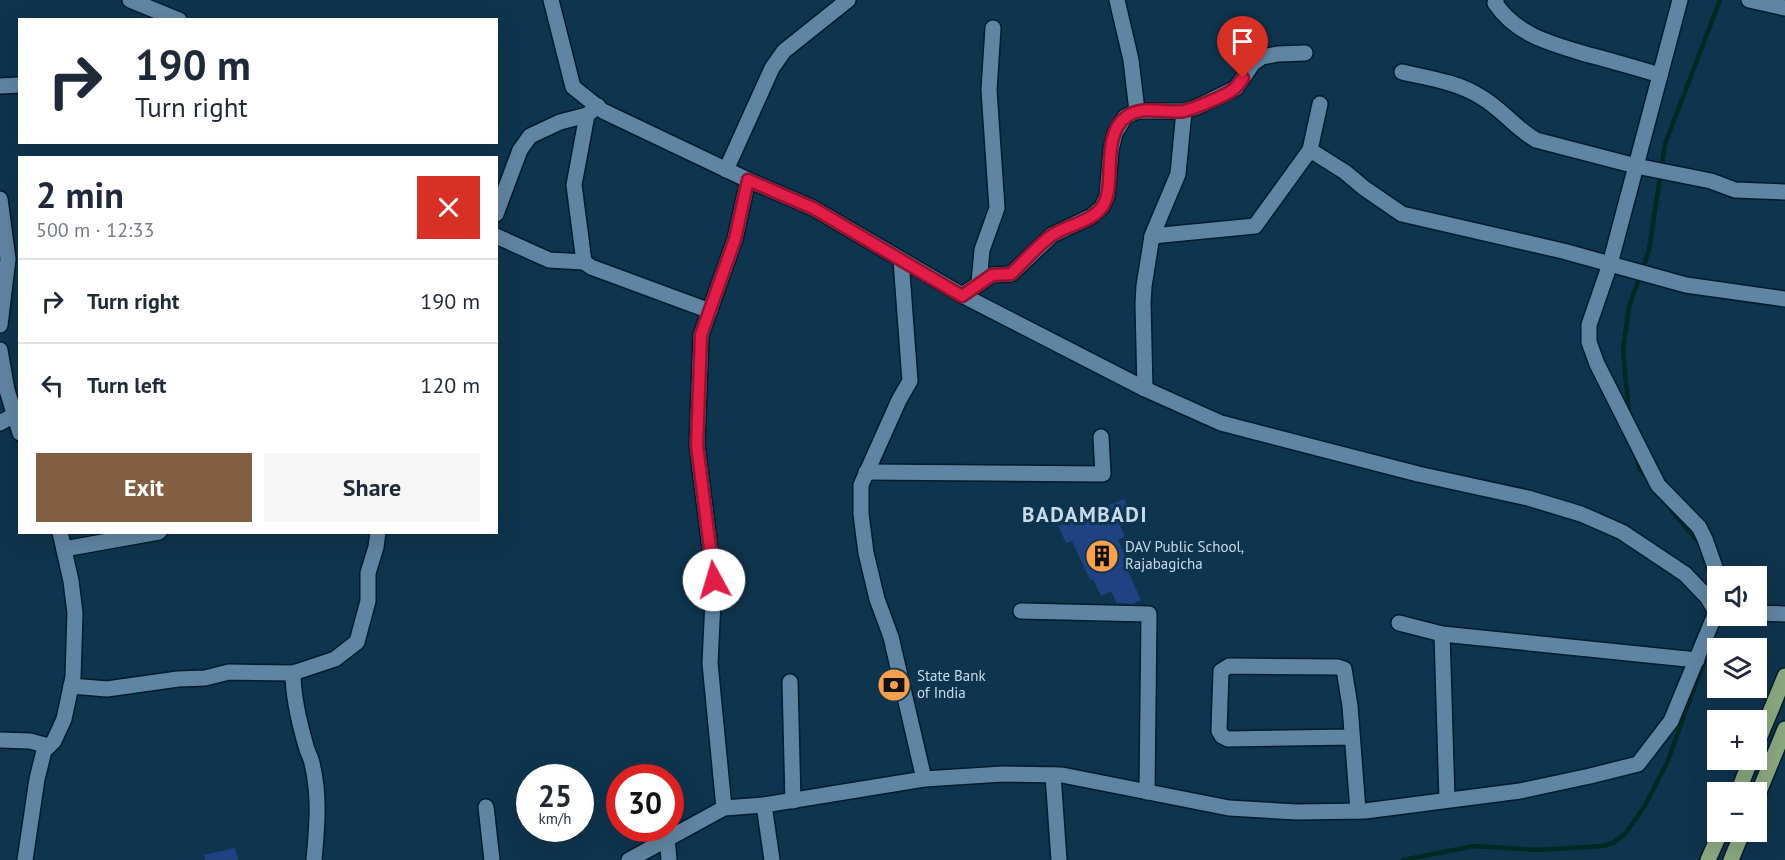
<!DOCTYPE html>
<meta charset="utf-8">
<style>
:root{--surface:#fff;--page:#f6f6f7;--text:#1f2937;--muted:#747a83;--line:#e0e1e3;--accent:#815f40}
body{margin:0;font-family:"PT Sans",sans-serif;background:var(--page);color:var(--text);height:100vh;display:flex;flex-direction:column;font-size:22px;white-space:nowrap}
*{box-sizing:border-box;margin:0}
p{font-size:20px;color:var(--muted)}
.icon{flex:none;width:33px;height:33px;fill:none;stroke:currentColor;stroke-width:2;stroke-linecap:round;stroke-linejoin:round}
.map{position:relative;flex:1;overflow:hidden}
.sheet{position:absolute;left:18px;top:156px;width:480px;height:378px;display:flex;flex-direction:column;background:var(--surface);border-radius:0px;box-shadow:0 6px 24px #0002}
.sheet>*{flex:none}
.top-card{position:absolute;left:18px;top:18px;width:480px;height:126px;border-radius:0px;box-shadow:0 6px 24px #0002;background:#fff;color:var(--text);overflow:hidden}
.buttons{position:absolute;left:1707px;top:566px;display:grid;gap:12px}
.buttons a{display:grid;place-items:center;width:60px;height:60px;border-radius:0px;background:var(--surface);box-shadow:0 6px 24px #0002;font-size:30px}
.speed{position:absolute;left:516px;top:764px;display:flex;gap:12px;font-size:30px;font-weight:700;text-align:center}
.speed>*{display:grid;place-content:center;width:78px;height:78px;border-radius:50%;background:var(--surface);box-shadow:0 6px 24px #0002;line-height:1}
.speed small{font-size:15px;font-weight:400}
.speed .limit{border:9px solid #d22;background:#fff;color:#111}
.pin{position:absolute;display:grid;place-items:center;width:51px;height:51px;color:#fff;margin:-62px -26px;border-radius:50% 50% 50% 0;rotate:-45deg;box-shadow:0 0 6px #0007}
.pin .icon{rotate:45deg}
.me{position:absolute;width:66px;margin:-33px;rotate:354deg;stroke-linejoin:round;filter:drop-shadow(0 0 4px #0008)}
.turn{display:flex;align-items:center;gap:21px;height:126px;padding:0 18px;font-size:27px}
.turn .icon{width:78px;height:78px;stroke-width:2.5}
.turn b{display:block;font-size:42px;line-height:51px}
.round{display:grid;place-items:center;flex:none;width:63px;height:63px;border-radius:0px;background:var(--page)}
.headline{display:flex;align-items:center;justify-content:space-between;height:102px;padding:0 18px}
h1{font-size:36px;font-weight:700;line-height:45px}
.action{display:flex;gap:12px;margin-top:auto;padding:12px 18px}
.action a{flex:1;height:69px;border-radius:0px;background:var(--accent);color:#fff;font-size:24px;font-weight:700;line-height:69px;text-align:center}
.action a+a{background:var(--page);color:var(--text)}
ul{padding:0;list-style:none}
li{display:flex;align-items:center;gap:18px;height:84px;padding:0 18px;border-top:2px solid var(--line)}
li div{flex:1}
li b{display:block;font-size:22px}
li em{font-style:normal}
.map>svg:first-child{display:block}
</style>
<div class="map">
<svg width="1785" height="860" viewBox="0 0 1785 860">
<rect width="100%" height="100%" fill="#0f344d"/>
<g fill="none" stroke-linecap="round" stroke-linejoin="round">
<g stroke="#002823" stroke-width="4.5">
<path d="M 1629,413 L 1623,350 L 1629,307 L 1649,250 L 1665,144 L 1720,0"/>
<path d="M 1635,454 L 1640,470 L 1649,481"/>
<path d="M 1669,507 L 1700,544"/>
<path d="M 1715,603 L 1717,588 L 1716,578"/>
<path d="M 1403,860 L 1474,846 L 1537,850 L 1603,846 L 1613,843 L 1625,834 L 1644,807 L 1667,763 L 1704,661"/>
</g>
</g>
<g fill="#204182">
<path d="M 1124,499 L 1132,517 L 1119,523 L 1125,537 L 1118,540 L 1130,568 L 1127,569 L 1141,600 L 1132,604 L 1117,603 L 1111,591 L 1101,596 L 1093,579 L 1090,580 L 1072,541 L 1066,543 L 1058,526 Z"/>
<path d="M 235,848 L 238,860 L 205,860 L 204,855 Z"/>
</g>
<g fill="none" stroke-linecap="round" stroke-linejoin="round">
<defs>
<g id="minor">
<path d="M 130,0 L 179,20"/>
<path d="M 551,0 L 573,87 L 603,111 L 748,180 L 813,208 L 962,295 L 1145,389 L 1221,423 L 1418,474 L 1528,498 L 1581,514 L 1622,532 L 1685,574 L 1707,597 L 1716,612"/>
<path d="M 1496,0 L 1495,3 C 1517,36 1553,44 1589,55 C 1613,61 1636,68 1660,75"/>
<path d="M 1680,0 L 1610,264 L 1589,325 L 1589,342 L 1597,364 L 1658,485 L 1699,527 L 1705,539 L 1718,576"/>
<path d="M 1749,0 L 1785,8"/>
<path d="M 1402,72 C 1428,78 1458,82 1481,97 C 1502,109 1515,128 1536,140 L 1636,166 L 1711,181 L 1735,190 L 1785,192"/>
<path d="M 0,86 L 20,85"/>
<path d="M 1320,104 L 1310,150 L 1345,172 L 1364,188 L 1402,214 L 1563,251 L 1686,285 L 1785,299"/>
<path d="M 1137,111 L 1184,111 L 1197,107 L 1236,88 L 1253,63 L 1262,57 L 1278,54 L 1305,53"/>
<path d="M 726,170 L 772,68 L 784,51 L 848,0"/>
<path d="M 0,199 L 8,259 L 0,325"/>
<path d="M 496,214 L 520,150 L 530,136 L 560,122 L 587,115 L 598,106"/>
<path d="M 496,236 L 549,260 L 584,262 L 591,267 L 710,311"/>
<path d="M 1152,236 L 1255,226 L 1310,150"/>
<path d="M 901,260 L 910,381 L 899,400 L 861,485 L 861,514 L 866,553 L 877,599 L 891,637 L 924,779"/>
<path d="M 584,262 L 574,185 L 587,115"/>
<path d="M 979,283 L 982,250 L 997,208 L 989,90 L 993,28"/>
<path d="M 962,295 L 992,275 L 1011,274 L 1052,235 L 1092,216 L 1102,207 L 1107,196 L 1111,150 L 1115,133 L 1125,117 L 1137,111 L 1131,60 L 1117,0"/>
<path d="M 0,350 L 7,390 L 20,433"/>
<path d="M 1145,389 L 1143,304 L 1144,286 L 1152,236 L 1178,174 L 1184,111"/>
<path d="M 0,423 L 14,415"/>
<path d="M 866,472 L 1103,474 L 1101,437"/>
<path d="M 64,549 L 159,532"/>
<path d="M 1021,611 L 1149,614 L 1147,792"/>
<path d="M 1756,613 L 1785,614"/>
<path d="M 1399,623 L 1442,634 L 1697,660"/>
<path d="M 1442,634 L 1447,799"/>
<path d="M 293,673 L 335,659 L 357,642 L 368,601 L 368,573 L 376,547 L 378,532"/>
<path d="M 790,682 L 793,801"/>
<path d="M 71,686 L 107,689 L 178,679 L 205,678 L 229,672 L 293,673 C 293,698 299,722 306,746 C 307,752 311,757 312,763 C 320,796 317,827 314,860"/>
<path d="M 1352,737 L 1228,739 L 1222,736 L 1219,731 L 1221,671 L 1229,666 L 1338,667 L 1344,669 L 1350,706 L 1358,811"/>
<path d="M 0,740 L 30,741 L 48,746"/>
<path d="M 1053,775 L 1059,860"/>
<path d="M 764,805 L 772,860"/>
<path d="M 486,807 L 492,860"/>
<path d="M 724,808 L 710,663 L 714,580 L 697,445 L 701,335 L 735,239 L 748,180"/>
<path d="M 667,839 L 669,860"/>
<path d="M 25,860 L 37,779 L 44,751 L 54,741 L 64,719 L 73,677 L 75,613 L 71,581 L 60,532"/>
<path d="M 629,860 L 724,808 L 764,805 L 924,779 L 1003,774 L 1062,775 L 1229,808 L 1297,812 L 1365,811 L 1520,791 L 1590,776 L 1638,764 L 1671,721 L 1716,612 L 1718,612"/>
</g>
<g id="major">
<path d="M 1756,746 L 1785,676"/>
<path d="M 1738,792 L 1751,759"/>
<path d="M 1756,799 L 1785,729"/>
<path d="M 1708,860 L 1721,831"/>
<path d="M 1731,860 L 1743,831"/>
</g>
</defs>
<use href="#minor" stroke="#011b2d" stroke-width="18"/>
<use href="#major" stroke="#011b2d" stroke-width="18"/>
<use href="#minor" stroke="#6085a2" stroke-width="15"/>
<use href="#major" stroke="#8aa87f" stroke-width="15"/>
</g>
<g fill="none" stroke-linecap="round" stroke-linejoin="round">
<defs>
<path id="route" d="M 714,580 L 697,445 L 701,335 L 735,239 L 748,180 L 813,208 L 962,296 L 992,275 L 1011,274 C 1024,262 1036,247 1051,236 C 1066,225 1090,223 1102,207 C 1117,187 1100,136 1126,117 C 1142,104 1166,114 1184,111 C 1193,109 1227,95 1234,89 C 1238,86 1240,82 1243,78"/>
</defs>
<use href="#route" stroke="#92132f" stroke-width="15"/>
<use href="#route" stroke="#e11d48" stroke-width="10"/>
</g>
<defs>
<symbol id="building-disc" viewBox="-11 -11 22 22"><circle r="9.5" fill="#f8a14a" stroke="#0f344d"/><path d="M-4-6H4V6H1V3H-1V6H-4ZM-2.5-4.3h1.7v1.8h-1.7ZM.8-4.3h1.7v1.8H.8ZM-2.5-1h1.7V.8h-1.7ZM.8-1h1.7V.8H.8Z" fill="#111"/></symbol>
<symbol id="bank-disc" viewBox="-11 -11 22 22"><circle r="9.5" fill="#f8a14a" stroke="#0f344d"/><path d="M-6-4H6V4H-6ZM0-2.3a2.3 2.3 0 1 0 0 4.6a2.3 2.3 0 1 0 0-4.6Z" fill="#111"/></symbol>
</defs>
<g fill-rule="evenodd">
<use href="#building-disc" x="1083" y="537" width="38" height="38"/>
<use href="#bank-disc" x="875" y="666" width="38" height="38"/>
</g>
<g text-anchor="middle" stroke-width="6" stroke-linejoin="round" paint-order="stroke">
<g font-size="15" fill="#c7dbeb" stroke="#0f344d" text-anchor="start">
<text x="1125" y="552">DAV Public School,<tspan x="1125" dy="17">Rajabagicha</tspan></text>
<text x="917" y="681">State Bank<tspan x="917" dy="17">of India</tspan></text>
</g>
<g font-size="21" font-weight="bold" letter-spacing="1.5" fill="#c7dbeb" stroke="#0f344d">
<text x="1085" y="522">BADAMBADI</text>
</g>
</g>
</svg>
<div class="buttons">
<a><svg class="icon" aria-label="sound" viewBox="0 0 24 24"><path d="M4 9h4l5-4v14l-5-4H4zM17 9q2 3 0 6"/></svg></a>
<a><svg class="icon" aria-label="layers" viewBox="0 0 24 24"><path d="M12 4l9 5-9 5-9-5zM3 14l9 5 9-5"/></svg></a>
<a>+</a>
<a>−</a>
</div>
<div class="speed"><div>25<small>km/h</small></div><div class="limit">30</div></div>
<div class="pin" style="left:1243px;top:78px;background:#d93025"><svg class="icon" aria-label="arrive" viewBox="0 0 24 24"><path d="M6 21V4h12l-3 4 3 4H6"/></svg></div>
<svg class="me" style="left:714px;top:580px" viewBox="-20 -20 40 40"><circle r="19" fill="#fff"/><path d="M0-13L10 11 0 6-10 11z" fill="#e11d48"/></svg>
<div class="top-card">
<div class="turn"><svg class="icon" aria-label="right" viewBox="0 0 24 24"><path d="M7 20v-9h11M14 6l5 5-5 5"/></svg><div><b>190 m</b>Turn right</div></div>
</div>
<section class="sheet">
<div class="headline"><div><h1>2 min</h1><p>500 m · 12:33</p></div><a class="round" style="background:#d93025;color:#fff"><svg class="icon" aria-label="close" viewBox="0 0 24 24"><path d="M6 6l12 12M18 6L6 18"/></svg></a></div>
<ul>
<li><svg class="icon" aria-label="right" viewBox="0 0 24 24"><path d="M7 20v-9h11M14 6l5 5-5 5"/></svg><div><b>Turn right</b></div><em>190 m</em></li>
<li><svg class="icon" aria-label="left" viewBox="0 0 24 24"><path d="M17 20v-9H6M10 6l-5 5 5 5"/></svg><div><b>Turn left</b></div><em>120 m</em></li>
</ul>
<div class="action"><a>Exit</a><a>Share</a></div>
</section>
</div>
